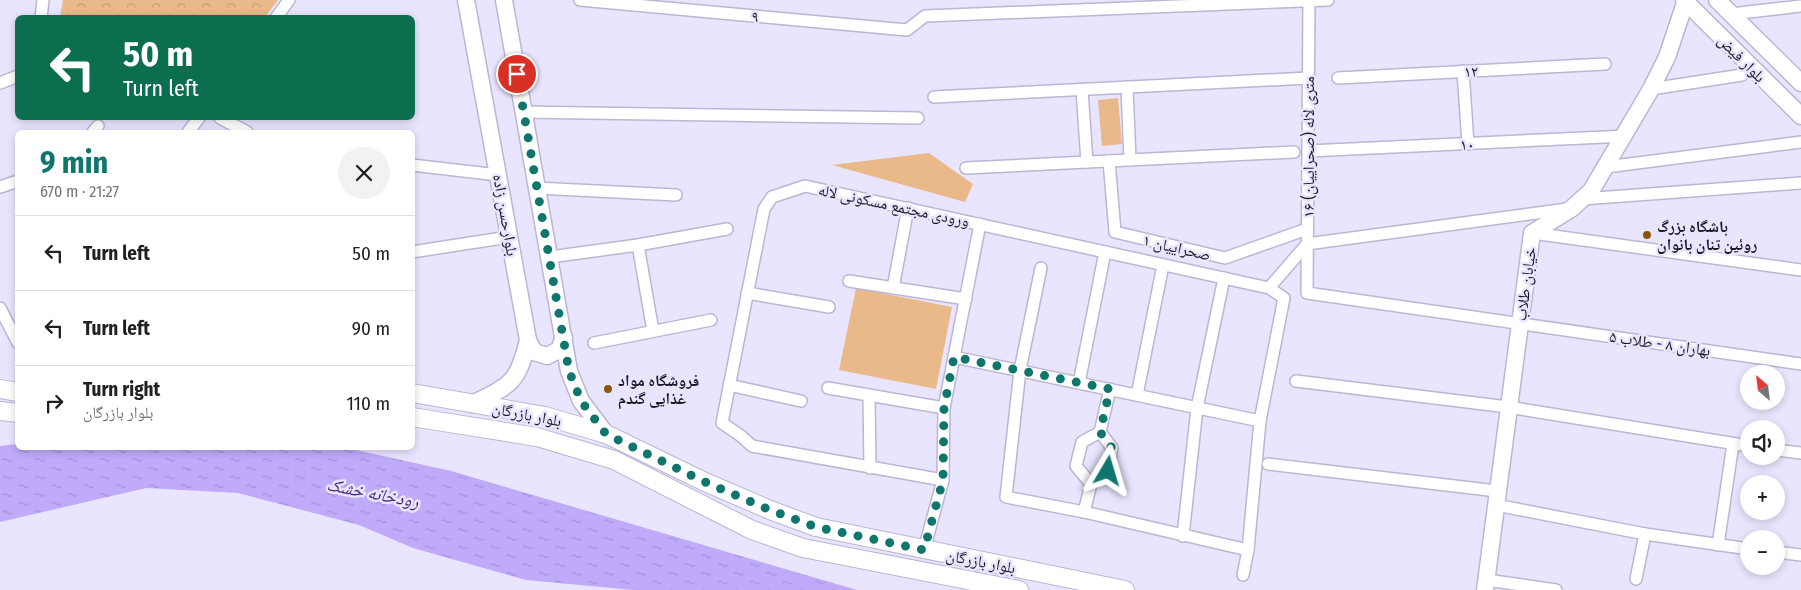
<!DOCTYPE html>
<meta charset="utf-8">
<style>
:root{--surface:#fff;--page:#f2f2f2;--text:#202124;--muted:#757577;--line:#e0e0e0;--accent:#0f766e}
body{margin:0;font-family:"Fira Sans Condensed","Noto Naskh Arabic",sans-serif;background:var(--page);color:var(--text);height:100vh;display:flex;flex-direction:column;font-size:19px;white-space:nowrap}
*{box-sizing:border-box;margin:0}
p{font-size:16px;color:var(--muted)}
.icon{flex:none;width:28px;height:28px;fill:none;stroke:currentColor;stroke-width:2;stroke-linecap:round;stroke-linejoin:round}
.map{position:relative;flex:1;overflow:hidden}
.drawer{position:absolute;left:15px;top:130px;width:400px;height:320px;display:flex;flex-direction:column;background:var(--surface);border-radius:8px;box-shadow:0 2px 8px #0003}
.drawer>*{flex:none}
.hud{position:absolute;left:15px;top:15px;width:400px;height:105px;border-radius:8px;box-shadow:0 2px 8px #0003;background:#0b6e4f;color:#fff;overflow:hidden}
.needle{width:32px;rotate:332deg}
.buttons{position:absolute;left:1740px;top:365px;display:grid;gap:10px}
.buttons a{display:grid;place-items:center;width:45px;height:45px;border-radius:50%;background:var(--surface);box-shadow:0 2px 8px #0003;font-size:25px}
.pin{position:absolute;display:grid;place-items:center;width:42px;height:42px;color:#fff;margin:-21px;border:2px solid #fff;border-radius:50%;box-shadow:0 1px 5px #0007}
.me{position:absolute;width:55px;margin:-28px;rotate:7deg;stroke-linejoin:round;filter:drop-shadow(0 0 4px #0008)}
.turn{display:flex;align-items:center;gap:18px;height:105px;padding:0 25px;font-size:22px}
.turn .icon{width:65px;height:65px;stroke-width:2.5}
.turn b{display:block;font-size:35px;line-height:42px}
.round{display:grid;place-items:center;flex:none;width:52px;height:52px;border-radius:26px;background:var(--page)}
.head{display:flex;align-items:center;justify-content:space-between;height:85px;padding:0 25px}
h1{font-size:30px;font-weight:700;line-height:38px;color:var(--accent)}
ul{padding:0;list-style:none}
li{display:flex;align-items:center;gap:15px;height:75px;padding:0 25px;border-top:1px solid var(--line)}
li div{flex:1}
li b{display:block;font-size:19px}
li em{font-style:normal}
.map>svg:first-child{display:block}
</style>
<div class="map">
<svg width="1801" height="590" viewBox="0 0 1801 590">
<defs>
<pattern id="forest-crowns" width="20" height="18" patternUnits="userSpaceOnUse" patternTransform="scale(1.25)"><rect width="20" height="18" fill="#eab989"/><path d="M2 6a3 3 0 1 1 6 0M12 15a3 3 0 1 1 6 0" fill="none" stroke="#c89e76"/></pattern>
<pattern id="water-ripples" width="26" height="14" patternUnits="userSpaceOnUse" patternTransform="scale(1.25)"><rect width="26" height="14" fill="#c0aafa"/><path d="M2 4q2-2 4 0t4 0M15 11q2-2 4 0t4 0" fill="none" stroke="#a492d6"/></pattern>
</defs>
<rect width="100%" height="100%" fill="#eae5fe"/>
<g fill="#eab989">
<path d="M 1118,98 L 1122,144 L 1102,146 L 1098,100 Z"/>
<path d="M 929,153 L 973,184 L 965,202 L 832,165 Z"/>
<path d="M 856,288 L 952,307 L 936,389 L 839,370 Z"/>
</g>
<path fill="url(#forest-crowns)" d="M 63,0 L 278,0 L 265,17 L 60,17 Z"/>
<path fill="url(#water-ripples)" d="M 17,444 L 18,448 L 347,448 L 451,471 L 857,590 L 633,590 L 526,580 L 413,548 L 359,525 L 238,493 L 146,488 L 0,522 L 0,446 Z"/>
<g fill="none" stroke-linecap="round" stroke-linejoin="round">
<defs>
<g id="street">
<path d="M 580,0 L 907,30 L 925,16 L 1328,0"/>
<path d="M 1309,1 L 1307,293 L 1801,364"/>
<path d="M 1731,14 L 1801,6"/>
<path d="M 41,18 L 43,0"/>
<path d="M 276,18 L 289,0"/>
<path d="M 1463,71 L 1468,144"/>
<path d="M 1338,78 L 1605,64"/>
<path d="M 0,83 L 18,76"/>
<path d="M 1127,87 L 1130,160"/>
<path d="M 1651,89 L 1742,75"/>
<path d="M 1082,90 L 1087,162"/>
<path d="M 934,97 L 1308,78"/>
<path d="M 523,112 L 918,118"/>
<path d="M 220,118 L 247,132"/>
<path d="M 93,132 L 98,126"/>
<path d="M 188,132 L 199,118"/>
<path d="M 1308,151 L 1626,136"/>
<path d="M 1109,161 L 1115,232 L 1225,258 L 1307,229"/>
<path d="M 412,165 L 498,175"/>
<path d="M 1606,167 L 1801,142"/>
<path d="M 966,168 L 1294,152"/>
<path d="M 0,187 L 18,181"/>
<path d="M 536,188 L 676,195"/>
<path d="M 1582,199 L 1801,183"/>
<path d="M 1532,233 L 1801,270"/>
<path d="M 638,245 L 653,331"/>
<path d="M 412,252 L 509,237"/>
<path d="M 550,257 L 638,245 L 727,229"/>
<path d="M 1041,268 L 1020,370 L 1006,497 L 1084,512 L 1248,550"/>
<path d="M 849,281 L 966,299"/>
<path d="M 893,288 L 908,208"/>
<path d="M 747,293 L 829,307"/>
<path d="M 0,308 L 18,343"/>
<path d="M 594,343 L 711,320"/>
<path d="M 954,357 L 1260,421"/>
<path d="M 1296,381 L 1508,407 L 1749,446"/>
<path d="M 1079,383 L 1105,252"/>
<path d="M 729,385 L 801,401"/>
<path d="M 828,388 L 944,408"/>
<path d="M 869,395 L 870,468"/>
<path d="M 1137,395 L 1163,265"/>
<path d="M 1776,450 L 1801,453"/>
<path d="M 1268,464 L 1497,491"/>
<path d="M 943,480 L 752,446 L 741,436 L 722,423 L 764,209 L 772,197 L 805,186 L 1269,288 L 1307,244 L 1567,209"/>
<path d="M 1091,484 L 1076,466 L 1082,442 L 1100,432 L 1110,389"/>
<path d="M 1496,505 L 1645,534 L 1749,549"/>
<path d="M 1084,512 L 1091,484 L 1108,471 L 1112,448 L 1100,432"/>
<path d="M 1183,536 L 1197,408 L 1224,278"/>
<path d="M 1718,545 L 1733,444"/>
<path d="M 924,550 L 943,480 L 944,408 L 980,224"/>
<path d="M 1776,552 L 1801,555"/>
<path d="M 1243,575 L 1248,550 L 1260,421 L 1284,298 L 1269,288"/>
<path d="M 1636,579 L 1645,534"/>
<path d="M 1487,580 L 1556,590"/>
</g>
<g id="secondary">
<path d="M 466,0 L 528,340 C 518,383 511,385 472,404"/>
<path d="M 504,0 L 569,371 L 581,401 L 606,434"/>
<path d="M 1684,0 L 1801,116"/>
<path d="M 1717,0 L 1801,83"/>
<path d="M 528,340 L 534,352 L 547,356 L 559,350 L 564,337"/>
<path d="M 1485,590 L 1532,233 L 1571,209 L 1591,191 L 1651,89 L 1667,57 L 1686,0"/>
</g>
<g id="primary">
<path d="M 0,389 L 18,392"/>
<path d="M 412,393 L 545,416 L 606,434 L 705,482 L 770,510 L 816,527 L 1125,590"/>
<path d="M 0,411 L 18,413"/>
<path d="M 412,417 L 537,437 L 614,460 L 752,530 L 803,548 L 1019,590"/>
</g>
</defs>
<use href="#street" stroke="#bcb5d3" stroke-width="14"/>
<use href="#secondary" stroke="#bcb5d3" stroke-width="19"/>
<use href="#primary" stroke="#bcb5d3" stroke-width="20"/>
<use href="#street" stroke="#fff" stroke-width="11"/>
<use href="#secondary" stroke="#fff" stroke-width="16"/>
<use href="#primary" stroke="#fff" stroke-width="18"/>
</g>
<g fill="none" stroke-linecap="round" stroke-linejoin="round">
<path stroke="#0f766e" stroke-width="9" stroke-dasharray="0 16.2" d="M 517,74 L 569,371 L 581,401 L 606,434 L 705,482 L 770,510 L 816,527 L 924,550 L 943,480 L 944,408 L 954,357 L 1110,389 L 1100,432 L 1112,448 L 1108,471"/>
</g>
<g fill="#8c550a" stroke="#eae5fe" stroke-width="2">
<circle cx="1647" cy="235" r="5"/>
<circle cx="608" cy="389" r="5"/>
</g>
<g text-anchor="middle" stroke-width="5" stroke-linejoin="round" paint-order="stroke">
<g font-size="16" fill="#1a1722" stroke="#eae5fe">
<text transform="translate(755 16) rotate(5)" y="6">۹</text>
<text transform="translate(1742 58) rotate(45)" y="6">بلوار فیض</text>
<text transform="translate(1471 71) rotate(-3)" y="6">۱۲</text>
<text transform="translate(1467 144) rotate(-3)" y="6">۱۰</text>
<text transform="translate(1308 147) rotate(-90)" y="6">۱۶ متری لاله (صحراییان)</text>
<text transform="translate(894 205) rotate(12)" y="6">ورودی مجتمع مسکونی لاله</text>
<text transform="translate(506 215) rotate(80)" y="6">بلوارحسن زاده</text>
<text transform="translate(1177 247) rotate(13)" y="6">صحراییان ۱</text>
<text transform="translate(1525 284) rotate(-82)" y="6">خیابان طلاب</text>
<text transform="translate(1660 343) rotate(8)" y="6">بهاران ۸ - طلاب ۵</text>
<text transform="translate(527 414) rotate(11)" y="6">بلوار بازرگان</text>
<text transform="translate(981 561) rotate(11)" y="6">بلوار بازرگان</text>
</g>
<g font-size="16" font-weight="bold" fill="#1a1722" stroke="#eae5fe" text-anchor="start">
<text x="1657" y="232">باشگاه بزرگ<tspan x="1657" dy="18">روئین تنان بانوان</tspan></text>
<text x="618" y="386">فروشگاه مواد<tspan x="618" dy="18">غذایی گندم</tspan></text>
</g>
<g font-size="18" font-style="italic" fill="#492680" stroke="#eae5fe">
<text transform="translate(373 493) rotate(11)" y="6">رودخانه خشک</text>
</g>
</g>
</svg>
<div class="buttons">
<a><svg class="needle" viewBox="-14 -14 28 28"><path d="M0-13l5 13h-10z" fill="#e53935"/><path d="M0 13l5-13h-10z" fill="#757577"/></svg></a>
<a><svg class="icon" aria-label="sound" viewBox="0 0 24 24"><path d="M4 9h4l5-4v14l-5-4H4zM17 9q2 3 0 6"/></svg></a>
<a>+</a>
<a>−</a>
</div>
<div class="pin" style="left:517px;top:74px;background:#d93025"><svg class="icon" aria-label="arrive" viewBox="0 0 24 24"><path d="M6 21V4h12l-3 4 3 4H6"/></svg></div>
<svg class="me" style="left:1108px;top:471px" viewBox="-20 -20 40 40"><path d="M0-17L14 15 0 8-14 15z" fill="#0f766e" stroke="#fff" stroke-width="4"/></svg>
<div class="hud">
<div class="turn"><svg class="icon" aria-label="left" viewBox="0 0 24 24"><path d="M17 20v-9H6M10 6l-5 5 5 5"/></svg><div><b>50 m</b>Turn left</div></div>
</div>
<section class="drawer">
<div class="head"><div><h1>9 min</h1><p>670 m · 21:27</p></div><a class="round"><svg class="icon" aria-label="close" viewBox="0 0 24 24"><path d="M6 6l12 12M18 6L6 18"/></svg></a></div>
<ul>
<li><svg class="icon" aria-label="left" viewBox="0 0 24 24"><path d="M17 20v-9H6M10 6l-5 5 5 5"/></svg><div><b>Turn left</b></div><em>50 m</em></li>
<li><svg class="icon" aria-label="left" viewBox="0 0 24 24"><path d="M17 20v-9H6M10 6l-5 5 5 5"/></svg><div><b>Turn left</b></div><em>90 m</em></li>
<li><svg class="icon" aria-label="right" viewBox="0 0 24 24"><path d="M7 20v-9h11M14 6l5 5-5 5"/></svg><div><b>Turn right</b><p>بلوار بازرگان</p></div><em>110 m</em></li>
</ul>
</section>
</div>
